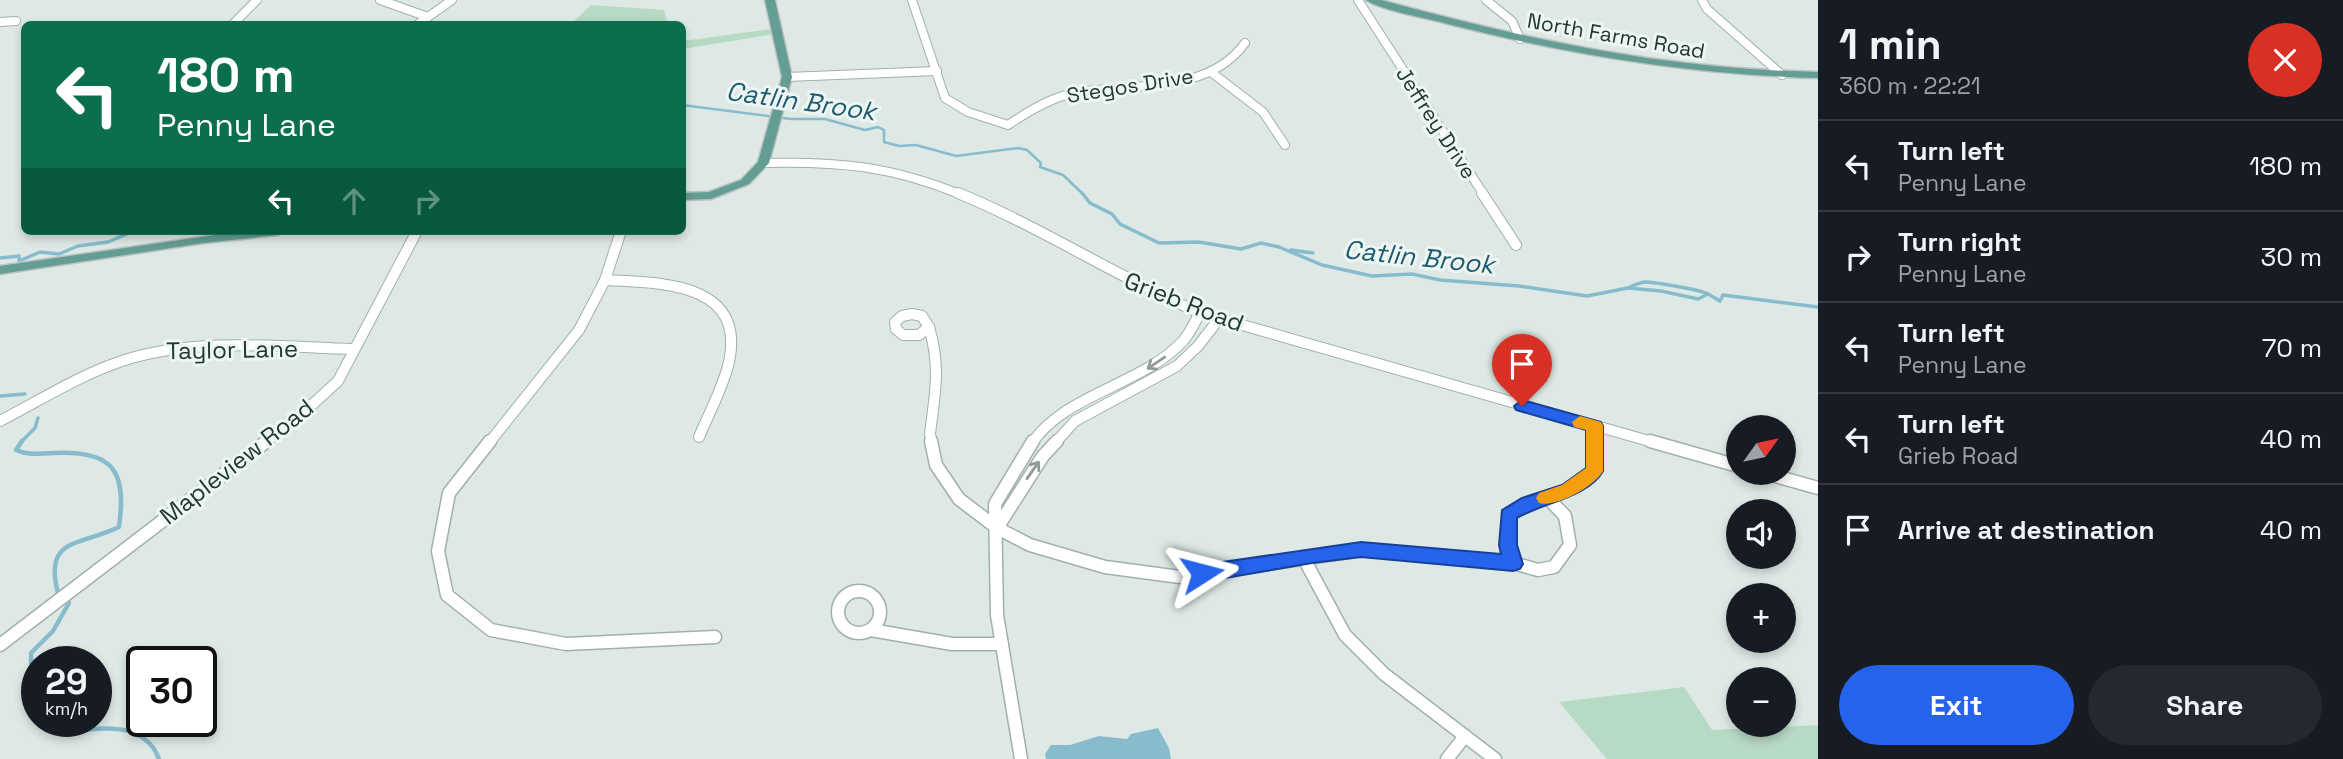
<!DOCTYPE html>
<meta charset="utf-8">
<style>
:root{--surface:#171b24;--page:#242831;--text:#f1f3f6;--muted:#9ea1a6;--line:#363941;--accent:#2563eb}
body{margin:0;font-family:"Space Grotesk",sans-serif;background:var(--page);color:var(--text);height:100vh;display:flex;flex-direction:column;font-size:26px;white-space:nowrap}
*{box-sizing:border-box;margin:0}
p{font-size:23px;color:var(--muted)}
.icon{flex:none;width:38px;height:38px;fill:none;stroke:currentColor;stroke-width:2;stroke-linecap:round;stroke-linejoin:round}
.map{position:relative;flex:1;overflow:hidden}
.drawer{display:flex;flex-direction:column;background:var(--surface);width:525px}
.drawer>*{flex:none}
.hud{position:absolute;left:21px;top:21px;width:665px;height:214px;border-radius:10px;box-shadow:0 4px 10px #0003;background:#0b6e4f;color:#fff;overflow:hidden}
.needle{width:46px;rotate:57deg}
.controls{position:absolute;left:1726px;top:415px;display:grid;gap:14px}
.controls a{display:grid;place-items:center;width:70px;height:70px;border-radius:50%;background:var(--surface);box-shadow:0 4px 10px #0003;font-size:35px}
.speed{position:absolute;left:21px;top:646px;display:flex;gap:14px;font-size:35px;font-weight:700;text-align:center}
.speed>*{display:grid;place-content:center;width:91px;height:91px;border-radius:50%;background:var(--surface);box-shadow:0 4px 10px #0003;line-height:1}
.speed small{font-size:18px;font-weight:400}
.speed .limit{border:4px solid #111;border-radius:10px;background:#fff;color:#111}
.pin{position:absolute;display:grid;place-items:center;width:60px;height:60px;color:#fff;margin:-72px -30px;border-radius:50% 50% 50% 0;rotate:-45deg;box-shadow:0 0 7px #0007}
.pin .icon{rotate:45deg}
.me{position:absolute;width:77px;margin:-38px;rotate:81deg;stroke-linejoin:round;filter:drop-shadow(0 0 5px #0008)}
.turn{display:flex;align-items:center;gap:24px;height:147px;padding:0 21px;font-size:32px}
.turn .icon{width:91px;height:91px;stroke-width:2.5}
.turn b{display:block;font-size:49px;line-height:60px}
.lanes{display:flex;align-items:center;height:66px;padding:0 21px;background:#0003;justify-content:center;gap:35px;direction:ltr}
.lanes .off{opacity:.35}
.round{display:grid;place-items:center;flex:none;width:74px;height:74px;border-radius:37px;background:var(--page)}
.overview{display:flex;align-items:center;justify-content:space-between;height:119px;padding:0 21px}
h1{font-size:42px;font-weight:700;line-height:52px}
.cta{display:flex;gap:14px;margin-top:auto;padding:14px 21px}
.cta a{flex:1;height:80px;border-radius:42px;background:var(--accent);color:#fff;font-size:28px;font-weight:700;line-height:80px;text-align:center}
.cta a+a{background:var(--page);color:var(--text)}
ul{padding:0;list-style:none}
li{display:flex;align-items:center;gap:21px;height:91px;padding:0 21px;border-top:2px solid var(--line)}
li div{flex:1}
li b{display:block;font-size:26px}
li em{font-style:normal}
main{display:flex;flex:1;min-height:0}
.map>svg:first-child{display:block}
</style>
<main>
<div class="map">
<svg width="1818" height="759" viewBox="0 0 1818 759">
<rect width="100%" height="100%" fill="#dee9e5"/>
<g fill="#b7dac4">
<path d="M 591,5 L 664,10 L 668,24 L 571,24 Z"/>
<path d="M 779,28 L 780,33 L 683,49 L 683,41 Z"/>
<path d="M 1684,687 L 1712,730 L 1818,725 L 1818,759 L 1607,759 L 1559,702 Z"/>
</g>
<path fill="#88bccd" d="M 1158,728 L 1169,748 L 1171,759 L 1046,759 L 1045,754 L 1051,745 L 1070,745 L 1099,736 L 1127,739 L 1131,734 Z"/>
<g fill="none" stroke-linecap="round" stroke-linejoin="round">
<path stroke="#88bccd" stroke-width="2.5" d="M 682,105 L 791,119 L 825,119 L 865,130 L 878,127 L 884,130 L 884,142 L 899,146 L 916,145 L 956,156 L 1018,148 L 1027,150 L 1041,163 L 1040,167 L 1063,175 L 1084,195"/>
<g stroke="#88bccd" stroke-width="3.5">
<path d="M 1082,193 L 1090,203 L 1112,214 L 1120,224 L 1159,243 L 1199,242 L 1241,249 L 1261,243 L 1279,247 L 1322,265 L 1372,276 L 1412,274 L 1440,280 L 1519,286 L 1587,296 L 1628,288 L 1661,291 L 1698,299 L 1708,294 L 1720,301 L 1723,295 L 1818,307"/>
<path d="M 1291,250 L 1313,253"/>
<path d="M 0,258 L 19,256 L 19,261 L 40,252 L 59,254 L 78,246 L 108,242 L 134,231"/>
<path d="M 1628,288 C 1634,285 1639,283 1645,282 C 1654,282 1702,290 1708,294"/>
<path d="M 0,396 L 25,394"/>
<path d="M 20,443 L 35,428 L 38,418"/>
</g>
<g stroke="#88bccd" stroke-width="4.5">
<path d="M 22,441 L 16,450 C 29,456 40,453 53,453 C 113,450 127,470 119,527 C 80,546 43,537 58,593"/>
<path d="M 37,670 L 31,663 L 31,653 L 53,631 L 69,603"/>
<path d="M 65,721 L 67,732 C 100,727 145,721 159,759"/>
</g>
<defs>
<g id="minor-far2">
<path d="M 380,0 L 428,17 L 418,24"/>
<path d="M 912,0 L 945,98 L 968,112 L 1008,125 C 1027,112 1048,99 1070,94 C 1128,81 1206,97 1245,43"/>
<path d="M 1358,0 L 1484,195"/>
<path d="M 1486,0 L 1512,21 L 1520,39"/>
<path d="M 1702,0 L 1707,9 L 1782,75"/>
<path d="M 428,17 L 452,0"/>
<path d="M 0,22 L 16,21"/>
<path d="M 233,24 L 257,0"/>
<path d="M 1211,72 L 1263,112 L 1285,145"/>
<path d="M 787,77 L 937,71"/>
<path d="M 763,163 C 839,161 891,166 962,195"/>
</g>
<g id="minor-far1">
<path d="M 958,193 C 1041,227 1117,277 1200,313 L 1656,443"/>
<path d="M 1482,193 L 1516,245"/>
<path d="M 605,280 C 659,283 746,281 729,362 C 723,388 709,413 699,437"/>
<path d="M 912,314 L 922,316 L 929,327 L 919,335 L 903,335 L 896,329 L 895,322 L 902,316 Z"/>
<path d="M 929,327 C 941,368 935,392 930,434 L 932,443"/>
<path d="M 0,421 C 41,400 81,374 125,360 C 199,337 278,347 354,349"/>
<path d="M 264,443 L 302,414 L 338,381 L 417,231"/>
<path d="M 489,443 L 579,330 L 605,280 L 621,231"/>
<path d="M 1032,443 C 1065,394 1142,385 1183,341 C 1190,333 1195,322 1200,313"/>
<path d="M 1055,443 L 1075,421 L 1177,366 L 1198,346 L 1219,319"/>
<path d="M 1595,443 L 1595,426"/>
</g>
<g id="minor">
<path d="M 490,441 L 449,493 L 438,551 L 447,595 L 491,630 L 566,644 L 715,637"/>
<path d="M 931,441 L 936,465 L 959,499 L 997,528 L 1030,545 L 1105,567 L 1180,577 L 1361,550 L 1513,563 L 1508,545 L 1509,515 L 1528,503 L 1568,490 L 1594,471 L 1595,441"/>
<path d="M 1650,441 L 1738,466"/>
<path d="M 1761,472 L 1818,488"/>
<path d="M 997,528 L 1043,456 L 1057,441"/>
<path d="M 1303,557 L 1345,635 L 1384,674 L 1495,759"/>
<path d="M 1513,563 L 1538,570 L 1554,567 L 1570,545 L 1565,516 L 1547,497"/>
<circle cx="859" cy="612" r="21"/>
<path d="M 871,630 L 952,644 L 1002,644"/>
<path d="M 0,645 L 267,441"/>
<path d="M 1021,759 L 997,615 L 995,504 L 1033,441"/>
<path d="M 1447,759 L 1465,736"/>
</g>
<g id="major">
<path d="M 765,0 L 775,0 L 792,77 L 769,163 L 749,184 L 711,199 L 682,200 L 682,193 L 709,192 L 741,180 L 758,162 L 782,77 Z"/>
<path d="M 1366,0 L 1381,0 C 1528,40 1665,69 1818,72 L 1818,78 C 1692,75 1570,55 1448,24 C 1427,18 1383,11 1366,0 Z"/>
<path d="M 243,231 L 284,231 L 278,235 L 204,243 L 0,274 L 0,266 Z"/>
</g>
</defs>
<use href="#minor-far2" stroke="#a1b0ac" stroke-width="10"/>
<use href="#minor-far1" stroke="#a1b0ac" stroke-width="12"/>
<use href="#minor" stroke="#a1b0ac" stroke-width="15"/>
<use href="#major" stroke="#bcc3c2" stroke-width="3"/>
<use href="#minor-far2" stroke="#fff" stroke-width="8"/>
<use href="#minor-far1" stroke="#fff" stroke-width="10"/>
<use href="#minor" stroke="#fff" stroke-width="12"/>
<use href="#major" fill="#649d93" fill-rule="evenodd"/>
</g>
<defs><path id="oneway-shaft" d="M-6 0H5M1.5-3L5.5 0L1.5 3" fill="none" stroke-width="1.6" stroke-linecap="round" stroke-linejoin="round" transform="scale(1.75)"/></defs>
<g stroke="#909c9a">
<use href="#oneway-shaft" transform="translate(1156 363) rotate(146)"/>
<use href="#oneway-shaft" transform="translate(1033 470) rotate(-55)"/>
</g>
<path fill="#2563eb" stroke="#184099" stroke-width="2" d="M 1522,400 L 1601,422 L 1603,426 L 1603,471 C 1589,497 1542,503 1517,518 L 1517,545 L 1523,564 L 1520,569 L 1513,571 L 1361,557 L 1312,563 L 1202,582 L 1196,579 L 1193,573 L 1196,568 L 1202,565 L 1361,542 L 1501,554 L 1499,545 L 1502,510 L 1522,498 L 1562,485 L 1586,468 L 1586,430 L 1516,410 L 1514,406 Z"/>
<path fill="#f59e0b" d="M 1580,416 L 1601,422 L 1603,426 L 1603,471 C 1595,486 1556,508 1539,503 L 1536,498 L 1539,493 L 1562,485 L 1586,468 L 1586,430 L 1574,427 L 1572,422 Z"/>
<g text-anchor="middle" stroke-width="6" stroke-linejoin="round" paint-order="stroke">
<g font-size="21" fill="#203834" stroke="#eef6f3">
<text transform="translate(1616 36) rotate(10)" y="7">North Farms Road</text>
<text transform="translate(1130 86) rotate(-9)" y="7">Stegos Drive</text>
<text transform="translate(1436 123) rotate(57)" y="7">Jeffrey Drive</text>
</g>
<g font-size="24" fill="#203834" stroke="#eef6f3">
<text transform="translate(1184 302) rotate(21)" y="8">Grieb Road</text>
<text transform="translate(232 350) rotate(-1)" y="8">Taylor Lane</text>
<text transform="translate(237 462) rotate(-38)" y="8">Mapleview Road</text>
</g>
<g font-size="26" font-style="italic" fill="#1e5b70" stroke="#eef6f3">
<text transform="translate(801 101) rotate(8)" y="9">Catlin Brook</text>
<text transform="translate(1419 257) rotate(6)" y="9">Catlin Brook</text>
</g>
</g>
</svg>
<div class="controls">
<a><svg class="needle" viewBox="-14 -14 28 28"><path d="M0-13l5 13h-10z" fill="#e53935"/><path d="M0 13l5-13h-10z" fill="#9ea1a6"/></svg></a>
<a><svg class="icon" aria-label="sound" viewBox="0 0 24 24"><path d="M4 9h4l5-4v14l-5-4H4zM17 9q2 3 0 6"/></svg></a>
<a>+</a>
<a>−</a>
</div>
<div class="speed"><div>29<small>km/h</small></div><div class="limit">30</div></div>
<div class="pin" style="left:1522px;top:406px;background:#d93025"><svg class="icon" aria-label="arrive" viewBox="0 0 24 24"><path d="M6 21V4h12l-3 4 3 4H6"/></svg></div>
<svg class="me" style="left:1202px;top:573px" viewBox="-20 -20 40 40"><path d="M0-17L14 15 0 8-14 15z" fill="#2563eb" stroke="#fff" stroke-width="4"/></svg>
<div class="hud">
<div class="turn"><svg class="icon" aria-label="left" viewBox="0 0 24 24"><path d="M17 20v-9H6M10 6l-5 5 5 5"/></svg><div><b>180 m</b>Penny Lane</div></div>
<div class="lanes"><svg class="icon" aria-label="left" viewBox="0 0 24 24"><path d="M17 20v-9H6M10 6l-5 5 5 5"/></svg><svg class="icon off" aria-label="ahead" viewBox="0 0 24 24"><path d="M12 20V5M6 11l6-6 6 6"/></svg><svg class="icon off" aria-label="right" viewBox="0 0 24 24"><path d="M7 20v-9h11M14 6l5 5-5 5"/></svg></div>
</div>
</div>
<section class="drawer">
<div class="overview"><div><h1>1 min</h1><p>360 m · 22:21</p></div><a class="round" style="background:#d93025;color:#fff"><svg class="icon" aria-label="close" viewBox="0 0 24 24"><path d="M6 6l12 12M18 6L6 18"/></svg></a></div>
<ul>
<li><svg class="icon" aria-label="left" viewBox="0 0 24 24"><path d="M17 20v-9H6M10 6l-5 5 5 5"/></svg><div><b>Turn left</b><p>Penny Lane</p></div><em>180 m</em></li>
<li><svg class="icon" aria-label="right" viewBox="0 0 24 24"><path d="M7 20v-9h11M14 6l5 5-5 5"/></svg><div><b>Turn right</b><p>Penny Lane</p></div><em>30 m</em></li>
<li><svg class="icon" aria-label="left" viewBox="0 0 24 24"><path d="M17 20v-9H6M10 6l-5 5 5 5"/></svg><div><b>Turn left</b><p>Penny Lane</p></div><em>70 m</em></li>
<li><svg class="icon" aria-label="left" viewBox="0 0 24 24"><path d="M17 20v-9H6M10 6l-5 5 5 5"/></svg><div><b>Turn left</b><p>Grieb Road</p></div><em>40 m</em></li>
<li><svg class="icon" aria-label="arrive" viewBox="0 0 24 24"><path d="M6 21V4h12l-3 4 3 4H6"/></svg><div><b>Arrive at destination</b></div><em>40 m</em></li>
</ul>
<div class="cta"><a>Exit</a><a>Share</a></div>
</section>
</main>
